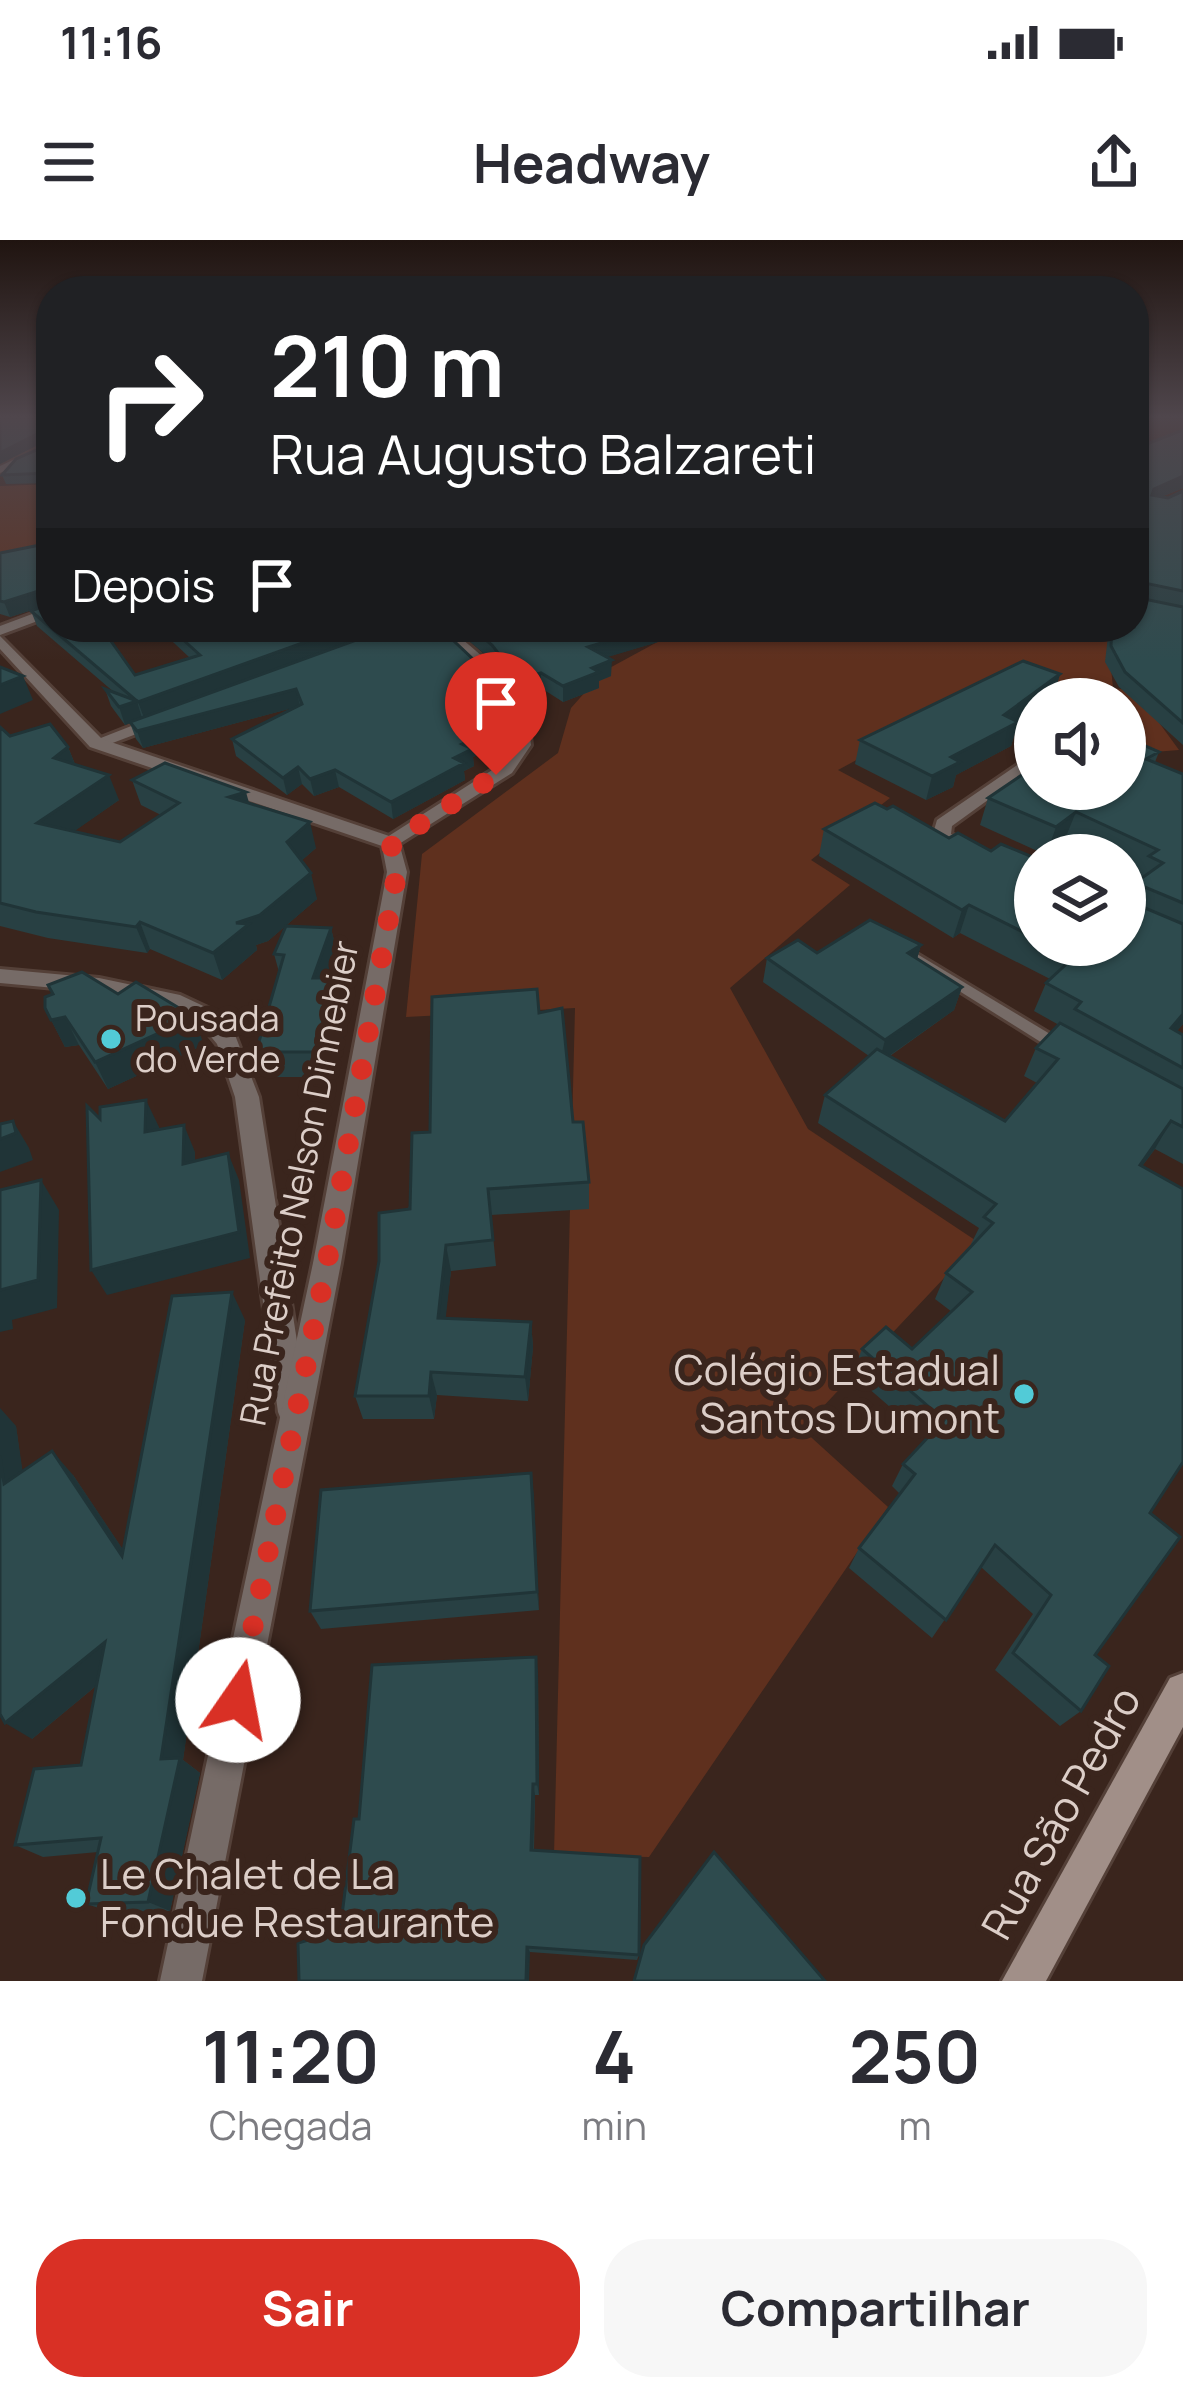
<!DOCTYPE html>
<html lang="pt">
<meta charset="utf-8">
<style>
:root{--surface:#fff;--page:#f7f7f7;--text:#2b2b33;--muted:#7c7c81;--accent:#d93025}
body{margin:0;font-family:Manrope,sans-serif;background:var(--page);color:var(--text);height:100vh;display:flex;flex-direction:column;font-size:45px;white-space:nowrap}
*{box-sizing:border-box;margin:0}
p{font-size:39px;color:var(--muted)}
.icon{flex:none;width:66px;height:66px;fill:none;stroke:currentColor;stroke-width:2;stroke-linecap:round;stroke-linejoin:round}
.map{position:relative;height:1741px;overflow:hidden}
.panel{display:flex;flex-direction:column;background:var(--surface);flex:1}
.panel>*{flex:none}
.hud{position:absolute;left:36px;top:36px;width:1113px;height:366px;border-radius:48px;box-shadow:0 3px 9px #0004;background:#202124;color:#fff;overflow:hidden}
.fabs{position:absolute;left:1014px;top:438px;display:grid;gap:24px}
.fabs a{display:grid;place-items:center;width:132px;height:132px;border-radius:50%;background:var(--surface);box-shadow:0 3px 9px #0004;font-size:60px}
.pin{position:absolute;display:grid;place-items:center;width:102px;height:102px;color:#fff;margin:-123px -51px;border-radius:50% 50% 50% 0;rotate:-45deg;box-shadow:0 0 12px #0007}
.pin .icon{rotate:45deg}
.me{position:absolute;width:132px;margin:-66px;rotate:12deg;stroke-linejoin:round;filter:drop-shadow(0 0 9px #0008)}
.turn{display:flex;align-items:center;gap:42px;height:252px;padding:0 36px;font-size:54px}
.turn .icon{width:156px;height:156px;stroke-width:2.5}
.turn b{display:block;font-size:84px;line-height:102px}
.then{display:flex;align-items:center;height:114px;padding:0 36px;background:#0003;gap:24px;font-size:45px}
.eta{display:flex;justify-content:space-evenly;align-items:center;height:204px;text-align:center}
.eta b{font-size:72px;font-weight:700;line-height:84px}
.action{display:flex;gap:24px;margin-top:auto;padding:24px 36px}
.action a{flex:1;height:138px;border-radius:48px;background:var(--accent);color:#fff;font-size:48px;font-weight:700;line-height:138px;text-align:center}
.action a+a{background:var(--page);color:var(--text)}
.status{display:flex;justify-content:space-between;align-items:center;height:84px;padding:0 60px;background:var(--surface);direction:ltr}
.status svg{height:33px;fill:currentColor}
header{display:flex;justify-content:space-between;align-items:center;height:156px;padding:0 36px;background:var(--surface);font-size:54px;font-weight:700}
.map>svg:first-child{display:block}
</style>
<div class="status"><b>11:16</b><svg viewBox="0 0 49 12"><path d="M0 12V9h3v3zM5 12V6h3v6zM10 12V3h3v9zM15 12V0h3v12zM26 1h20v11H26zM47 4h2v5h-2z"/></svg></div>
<header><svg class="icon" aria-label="menu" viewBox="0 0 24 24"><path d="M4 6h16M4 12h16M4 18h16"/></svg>Headway<svg class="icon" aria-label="share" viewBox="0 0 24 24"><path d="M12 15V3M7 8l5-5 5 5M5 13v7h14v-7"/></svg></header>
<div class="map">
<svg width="1183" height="1741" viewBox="0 0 1183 1741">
<rect width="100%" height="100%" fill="#3a251d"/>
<g fill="#5f301e">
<path d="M 51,244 L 51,321 L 0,328 L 0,246 Z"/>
<path d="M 685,387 L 1107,387 L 1113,448 L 1136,451 L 1179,510 L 1154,512 L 1125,496 L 1125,459 L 1058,459 L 1008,438 L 838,530 L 890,558 L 811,620 L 850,645 L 730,748 L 808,889 L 978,1002 L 802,1189 L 888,1267 L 649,1617 L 554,1615 L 575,768 L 406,777 L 422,614 L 558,513 L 571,468 L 604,431 Z"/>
</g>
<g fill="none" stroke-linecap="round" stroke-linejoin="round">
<defs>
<path id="service" d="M 902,705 L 1065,803 L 1067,807 L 1065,811 L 1055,811 L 897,712 L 896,709 L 897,706 Z"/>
<g id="minor">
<path d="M 51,367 L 51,376 L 0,395 L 0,386 Z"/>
<path d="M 431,387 L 447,387 C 487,419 527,450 531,505 L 512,533 L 391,609 L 382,603 L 384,599 L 500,525 L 515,505 L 514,486 L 500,454 Z"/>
<path d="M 162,474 L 170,479 L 168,482 L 102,507 L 88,503 Z"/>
<path d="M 1035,513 L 1035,526 L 952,586 L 951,594 L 975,605 L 975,613 L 961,613 L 934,601 L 932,597 L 937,580 Z"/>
<path d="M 0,729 L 99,738 L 180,755 L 214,771 L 235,795 L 259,857 L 308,1172 L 304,1182 L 293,1186 L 282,1182 L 278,1172 L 235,857 L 217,804 L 198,781 L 166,766 L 99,752 L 0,743 Z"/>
</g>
<g id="tertiary">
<path d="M 51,202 L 51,209 L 0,233 L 0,226 Z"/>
<path d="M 0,396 L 102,499 L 398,599 L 407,632 L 341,1023 L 202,1741 L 160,1741 L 313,1023 L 387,632 L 382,606 L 90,507 L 0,409 Z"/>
</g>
<path id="secondary" d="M 1183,1433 L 1183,1487 L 1046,1741 L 1002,1741 L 1170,1438 Z"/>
</defs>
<use href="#service" stroke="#544038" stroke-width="6"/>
<use href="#minor" stroke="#544038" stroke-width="6"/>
<use href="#tertiary" stroke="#544038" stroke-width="6"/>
<use href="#secondary" stroke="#544038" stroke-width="6"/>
<use href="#service" fill="#766b67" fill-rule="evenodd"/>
<use href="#minor" fill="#766b67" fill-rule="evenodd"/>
<use href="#tertiary" fill="#766b67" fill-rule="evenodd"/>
<use href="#secondary" fill="#a18f88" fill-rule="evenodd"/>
</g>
<g fill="#284043">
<path d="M 0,178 L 51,178 L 51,243 L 6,244 L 2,235 L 50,204 L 50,199 L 0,224 Z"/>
<path d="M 1183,190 L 1183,248 L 1161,257 L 1168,258 L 1183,251 L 1183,505 L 1119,447 L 1105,422 L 1109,387 L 1134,387 L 1147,204 Z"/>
<path d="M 0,313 L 51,387 L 141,387 L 108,397 L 135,435 L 190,418 L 157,387 L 439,387 L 498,463 L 504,480 L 509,484 L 510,500 L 473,517 L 474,526 L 464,531 L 465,540 L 393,579 L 339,547 L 314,556 L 302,544 L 287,555 L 236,516 L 232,499 L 296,467 L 143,508 L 136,499 L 130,483 L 125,485 L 111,466 L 105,449 L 115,453 L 37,386 L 31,371 L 35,369 L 10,377 L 0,374 Z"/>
<path d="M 452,387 L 668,387 L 668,399 L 606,417 L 611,436 L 599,441 L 599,448 L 563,462 L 541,448 L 520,455 L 493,421 Z"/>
<path d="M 1060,434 L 1053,458 L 1018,483 L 1011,506 L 956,535 L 953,547 L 926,560 L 855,524 L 860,500 Z"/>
<path d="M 0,487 L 10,496 L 68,507 L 75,524 L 119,560 L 74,591 L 120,602 L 161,575 L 141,565 L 132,540 L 249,563 L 316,608 L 301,621 L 317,659 L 268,701 L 256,705 L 257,710 L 222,740 L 150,709 L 147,713 L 48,698 L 0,686 Z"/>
<path d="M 1159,512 L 1155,522 L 1183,534 L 1183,784 L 1177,791 L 1183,795 L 1183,924 L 1155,909 L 1142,926 L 1150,1273 L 1095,1415 L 1081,1471 L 1060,1486 L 995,1430 L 1033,1374 L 981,1327 L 932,1398 L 849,1328 L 859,1308 L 900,1254 L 892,1246 L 903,1224 L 927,1199 L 852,1134 L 862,1109 L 912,1109 L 952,1072 L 935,1059 L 946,1033 L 973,1005 L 971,1004 L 979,988 L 818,883 L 825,855 L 869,816 L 763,742 L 767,718 L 921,705 L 917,719 L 962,747 L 954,770 L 890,816 L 1005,881 L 1037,843 L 1024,836 L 1036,808 L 1059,785 L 1034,771 L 1046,743 L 1050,739 L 960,693 L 953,698 L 819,616 L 824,589 L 949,598 L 991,611 L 1035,618 L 1035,705 L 1125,705 L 1125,650 L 1138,640 L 1141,635 L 1125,628 L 1125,615 L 1098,615 L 1065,599 L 1046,615 L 980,585 L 988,558 Z"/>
<path d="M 331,688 L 337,713 L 328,738 L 350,763 L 335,837 L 264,837 L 256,812 L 279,732 L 274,714 Z"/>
<path d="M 45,768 L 204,805 L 108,849 L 79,805 L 65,807 Z"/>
<path d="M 539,773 L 573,882 L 589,942 L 589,969 L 491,975 L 496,1026 L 451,1031 L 445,1078 L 531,1082 L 533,1107 L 528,1161 L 437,1155 L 434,1179 L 363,1179 L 355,1156 L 430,892 Z"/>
<path d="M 245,1080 L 183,1520 L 200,1533 L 170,1671 L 112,1672 L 86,1664 L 98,1612 L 43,1617 L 15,1605 L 81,1525 L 96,1446 L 32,1499 L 16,1186 L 22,1231 L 73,1235 L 123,1310 Z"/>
<path d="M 531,1233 L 539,1370 L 321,1389 L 310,1371 Z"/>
<path d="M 538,1432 L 539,1555 L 535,1555 L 534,1610 L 639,1715 L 637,1720 L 530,1712 L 340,1691 L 359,1579 Z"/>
</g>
<g fill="#203437">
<path d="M 49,188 L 51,198 L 0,224 L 0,213 Z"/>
<path d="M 1183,236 L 1183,248 L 1149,262 L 1154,249 Z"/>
<path d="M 48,348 L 51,364 L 10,377 L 4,362 Z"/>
<path d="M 99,387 L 141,387 L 103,399 Z"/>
<path d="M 347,387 L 392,387 L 144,478 L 138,462 Z"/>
<path d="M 656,387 L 668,387 L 668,399 L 588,423 L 588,407 Z"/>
<path d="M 612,420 L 611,436 L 599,441 L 599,448 L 563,462 L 563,446 L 592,428 Z"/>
<path d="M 541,433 L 541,448 L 520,455 L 519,440 Z"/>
<path d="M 1060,434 L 1053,458 L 1035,459 L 1035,471 L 1018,483 L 1011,506 L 956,535 L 953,547 L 926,560 L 932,536 L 951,517 L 1004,475 Z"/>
<path d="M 23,436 L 33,460 L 0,474 L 0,445 Z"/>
<path d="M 498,446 L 499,463 L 481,452 Z"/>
<path d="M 296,449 L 300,466 L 143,508 L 137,491 Z"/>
<path d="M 137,461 L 142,478 L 125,485 L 119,467 Z"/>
<path d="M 503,466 L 504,482 L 490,471 Z"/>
<path d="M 509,484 L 510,500 L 473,517 L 474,526 L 464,531 L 465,540 L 393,579 L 391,562 L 462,504 Z"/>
<path d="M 68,507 L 78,532 L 54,518 Z"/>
<path d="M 298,527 L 302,544 L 287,555 L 283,538 Z"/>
<path d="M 335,530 L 339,547 L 314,556 L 310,539 Z"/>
<path d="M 109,535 L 119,560 L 49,609 L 37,583 Z"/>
<path d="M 246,552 L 253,577 L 229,557 Z"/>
<path d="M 1076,572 L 1065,599 L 1046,615 L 1056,587 Z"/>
<path d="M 310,582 L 316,608 L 293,628 L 287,602 Z"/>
<path d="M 311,633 L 317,659 L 268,701 L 256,705 L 257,710 L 222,740 L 213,713 L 236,683 Z"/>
<path d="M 969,665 L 960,693 L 953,698 L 962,670 Z"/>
<path d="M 140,682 L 150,709 L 147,713 L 136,687 Z"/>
<path d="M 331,688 L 337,713 L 320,763 L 313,738 Z"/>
<path d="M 921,705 L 914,729 L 908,713 Z"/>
<path d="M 344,738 L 350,763 L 335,837 L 328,812 Z"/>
<path d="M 962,747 L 954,770 L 879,823 L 885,800 Z"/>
<path d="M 1183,774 L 1183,784 L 1155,816 L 1171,788 Z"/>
<path d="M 65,777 L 79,805 L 65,807 L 51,780 Z"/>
<path d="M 194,777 L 204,805 L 108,849 L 95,822 Z"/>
<path d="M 146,860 L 159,887 L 158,919 L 145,892 Z"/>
<path d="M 13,881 L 29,908 L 33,920 L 0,932 L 0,897 Z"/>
<path d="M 1171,881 L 1155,909 L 1123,952 L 1140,925 Z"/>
<path d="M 184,885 L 195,912 L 195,951 L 183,924 Z"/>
<path d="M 228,913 L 239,940 L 250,1018 L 107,1055 L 91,1030 Z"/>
<path d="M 41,940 L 59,970 L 57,1068 L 12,1080 L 13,1089 L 0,1092 L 0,1050 Z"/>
<path d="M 446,1005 L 451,1031 L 443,1102 L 438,1078 Z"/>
<path d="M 232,1052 L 245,1080 L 183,1520 L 200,1533 L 170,1671 L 148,1662 L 161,1519 Z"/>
<path d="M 531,1082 L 533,1107 L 528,1161 L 525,1137 Z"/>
<path d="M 431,1132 L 437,1155 L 434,1179 L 429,1156 Z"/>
<path d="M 0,1168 L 16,1186 L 28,1268 L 4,1244 L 0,1216 Z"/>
<path d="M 52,1211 L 73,1235 L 142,1338 L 122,1316 Z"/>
<path d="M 531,1233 L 534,1255 L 539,1370 L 537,1352 Z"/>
<path d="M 105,1402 L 126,1421 L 32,1499 L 5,1483 Z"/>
<path d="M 536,1417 L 538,1432 L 539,1555 L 537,1544 Z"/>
<path d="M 533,1544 L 535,1555 L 533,1619 L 531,1610 Z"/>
<path d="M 527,1707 L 530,1712 L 529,1741 L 526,1741 Z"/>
</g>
<g fill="#2e4b4e" stroke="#203437" stroke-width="3">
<path d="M 0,178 L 51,178 L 51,233 L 2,235 L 16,219 L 50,204 L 49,188 L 0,213 Z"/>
<path d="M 1183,190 L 1183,236 L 1154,249 L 1152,255 L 1168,258 L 1183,251 L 1183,351 L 1140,342 L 1135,346 L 1139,358 L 1183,367 L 1183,483 L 1125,432 L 1111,406 L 1112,387 L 1134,387 L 1134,199 L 1147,204 Z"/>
<path d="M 45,304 L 51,313 L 51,387 L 101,387 L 135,435 L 200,415 L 169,387 L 347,387 L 138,462 L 31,371 L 49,364 L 48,348 L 4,362 L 0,361 L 0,313 Z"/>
<path d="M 392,387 L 439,387 L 495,440 L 498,446 L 481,452 L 503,466 L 490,471 L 509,484 L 462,504 L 472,509 L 454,518 L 464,523 L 391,562 L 335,530 L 310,539 L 298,527 L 283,538 L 232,499 L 302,464 L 296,449 L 137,491 L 130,482 Z"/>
<path d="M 470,387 L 656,387 L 588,407 L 612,420 L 592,428 L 599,432 L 563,446 L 541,433 L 519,440 L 492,405 Z"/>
<path d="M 1023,421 L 1060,434 L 1004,475 L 1018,482 L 951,517 L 960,522 L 932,536 L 860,500 Z"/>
<path d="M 0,427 L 23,436 L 0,445 Z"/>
<path d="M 105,449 L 137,461 L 119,467 Z"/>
<path d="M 50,484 L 68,507 L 54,518 L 109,535 L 37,583 L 120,602 L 179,563 L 132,540 L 165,523 L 246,552 L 229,557 L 310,582 L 287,602 L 311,633 L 260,675 L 236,683 L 249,684 L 213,713 L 140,682 L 136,687 L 36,672 L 0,663 L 0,487 L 10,496 Z"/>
<path d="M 1125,497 L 1159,512 L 1146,519 L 1183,534 L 1183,663 L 1140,645 L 1134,646 L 1133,663 L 1183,684 L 1183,774 L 1171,788 L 1183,795 L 1183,828 L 1075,769 L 1081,762 L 1046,743 L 1074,717 L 1049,705 L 1125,705 L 1125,650 L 1163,623 L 1149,616 L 1158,610 L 1076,572 L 1056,587 L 988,558 L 1035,526 L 1035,549 L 1125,549 Z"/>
<path d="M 875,563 L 887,569 L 893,566 L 949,598 L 958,593 L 991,611 L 1001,604 L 1035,618 L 1035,698 L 969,665 L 962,670 L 824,589 Z"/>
<path d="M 870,680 L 921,705 L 908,713 L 962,747 L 885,800 L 767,718 L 798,700 L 817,713 Z"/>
<path d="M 286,686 L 331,688 L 313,738 L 344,738 L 328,812 L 256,812 L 284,715 L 274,714 Z"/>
<path d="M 82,732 L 118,754 L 136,742 L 194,777 L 95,822 L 65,777 L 51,780 L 45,768 L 45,757 L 53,754 L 48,745 Z"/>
<path d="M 537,749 L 539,773 L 562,768 L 573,882 L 583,882 L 589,942 L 488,949 L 493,1000 L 446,1005 L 438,1078 L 531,1082 L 525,1137 L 431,1132 L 429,1156 L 355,1156 L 379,1021 L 379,973 L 410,969 L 412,893 L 430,892 L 432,757 Z"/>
<path d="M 1060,783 L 1183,849 L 1183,887 L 1171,881 L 1140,925 L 1183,949 L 1183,1222 L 1150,1273 L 1180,1297 L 1095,1415 L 1109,1426 L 1081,1471 L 1013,1413 L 1051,1355 L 995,1305 L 946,1380 L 859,1308 L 915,1234 L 903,1224 L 944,1180 L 862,1109 L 886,1087 L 912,1109 L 972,1052 L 946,1033 L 993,983 L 984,977 L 996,964 L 825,855 L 877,809 L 1005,881 L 1058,819 L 1036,808 Z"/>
<path d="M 146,860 L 145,892 L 184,885 L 183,924 L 228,913 L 239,992 L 91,1030 L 87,866 L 100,879 L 100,867 Z"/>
<path d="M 13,881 L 16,893 L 0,899 L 0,884 Z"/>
<path d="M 41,940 L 38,1040 L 0,1050 L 0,950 Z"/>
<path d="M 232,1052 L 161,1519 L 180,1518 L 148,1662 L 86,1664 L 101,1598 L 15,1605 L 34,1529 L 81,1525 L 105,1402 L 5,1483 L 0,1474 L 0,1216 L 4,1244 L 52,1211 L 122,1316 L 172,1056 Z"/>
<path d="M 531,1233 L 537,1352 L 310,1371 L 321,1250 Z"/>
<path d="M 536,1417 L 537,1544 L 533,1544 L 531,1610 L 640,1617 L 639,1715 L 527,1707 L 526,1741 L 299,1741 L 298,1703 L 340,1691 L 354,1579 L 359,1579 L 372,1425 Z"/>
<path d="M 714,1612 L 825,1741 L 634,1741 L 644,1705 Z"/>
</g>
<linearGradient id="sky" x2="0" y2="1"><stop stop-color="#201410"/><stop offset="0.42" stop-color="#4f464c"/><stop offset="1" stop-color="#4f464c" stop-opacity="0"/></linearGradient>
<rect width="1183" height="421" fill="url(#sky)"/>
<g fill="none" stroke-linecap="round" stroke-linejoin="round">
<path stroke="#d93025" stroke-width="21" stroke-dasharray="0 37.8" d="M 238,1460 L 327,1023 L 397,632 L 391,603 L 496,535"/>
</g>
<g fill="#52cbd7" stroke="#3a251d" stroke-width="4.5">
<circle cx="111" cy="799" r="12"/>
<circle cx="1024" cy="1154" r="12"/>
<circle cx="76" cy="1658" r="12"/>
</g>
<g text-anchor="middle" stroke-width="12" stroke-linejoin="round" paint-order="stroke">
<g font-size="36" fill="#dccec8" stroke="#3a251d" text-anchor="start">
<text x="135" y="791">Pousada<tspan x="135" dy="41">do Verde</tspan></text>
</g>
<g font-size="36" fill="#dccec8" stroke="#3a251d">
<text transform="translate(299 943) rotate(-79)" y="13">Rua Prefeito Nelson Dinnebier</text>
</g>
<g font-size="42" fill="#dccec8" stroke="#3a251d" text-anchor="end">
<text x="1000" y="1145">Colégio Estadual<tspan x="1000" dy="48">Santos Dumont</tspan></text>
<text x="100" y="1649" text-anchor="start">Le Chalet de La<tspan x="100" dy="48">Fondue Restaurante</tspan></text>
</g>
<g font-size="42" fill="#dccec8" stroke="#3a251d">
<text transform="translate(1061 1573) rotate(-61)" y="15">Rua São Pedro</text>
</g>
</g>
</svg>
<div class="fabs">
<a><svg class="icon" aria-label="sound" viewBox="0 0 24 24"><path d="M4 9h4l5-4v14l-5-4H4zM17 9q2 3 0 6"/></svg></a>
<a><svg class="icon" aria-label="layers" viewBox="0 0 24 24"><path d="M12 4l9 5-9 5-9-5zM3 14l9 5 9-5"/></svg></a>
</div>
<div class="pin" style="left:496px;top:535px;background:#d93025"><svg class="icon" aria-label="arrive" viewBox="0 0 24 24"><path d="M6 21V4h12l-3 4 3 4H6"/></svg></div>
<svg class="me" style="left:238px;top:1460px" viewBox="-20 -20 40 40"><circle r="19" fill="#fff"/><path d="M0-13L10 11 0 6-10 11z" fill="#d93025"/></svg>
<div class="hud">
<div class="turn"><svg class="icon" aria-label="right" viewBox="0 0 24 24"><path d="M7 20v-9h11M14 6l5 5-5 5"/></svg><div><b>210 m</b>Rua Augusto Balzareti</div></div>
<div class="then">Depois<svg class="icon" aria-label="arrive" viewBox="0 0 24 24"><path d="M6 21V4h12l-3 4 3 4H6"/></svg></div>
</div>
</div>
<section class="panel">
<div class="eta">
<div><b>11:20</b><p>Chegada</p></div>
<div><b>4</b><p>min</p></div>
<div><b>250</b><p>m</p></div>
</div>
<div class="action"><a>Sair</a><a>Compartilhar</a></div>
</section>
